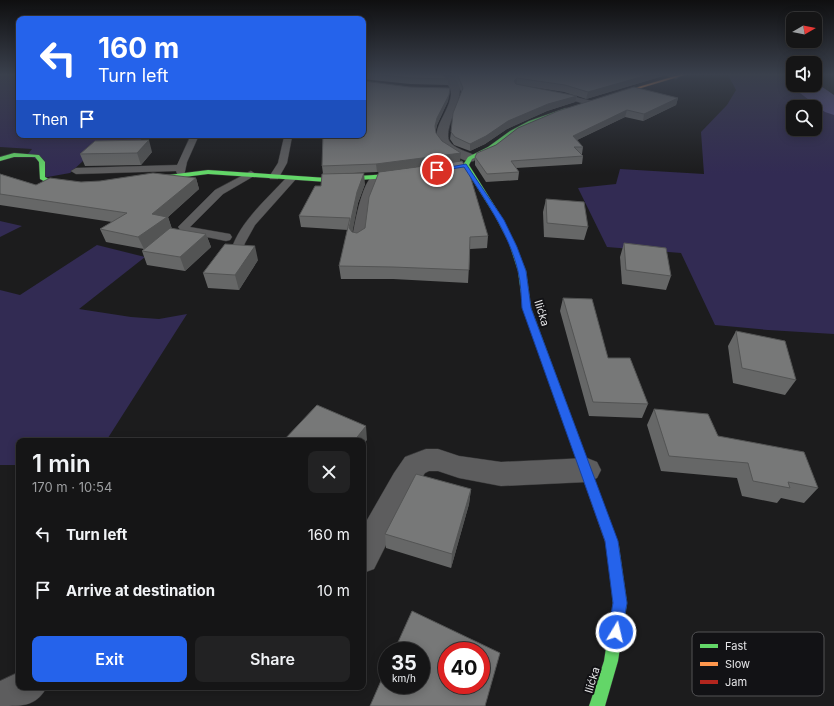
<!DOCTYPE html>
<meta charset="utf-8">
<style>
:root{--surface:#151516;--page:#222223;--text:#f1f3f6;--muted:#9d9fa1;--line:#343435;--accent:#2563eb}
body{margin:0;font-family:Inter,sans-serif;background:var(--page);color:var(--text);height:100vh;display:flex;flex-direction:column;font-size:15px;white-space:nowrap}
*{box-sizing:border-box;margin:0}
p{font-size:13px;color:var(--muted)}
.icon{flex:none;width:22px;height:22px;fill:none;stroke:currentColor;stroke-width:2;stroke-linecap:round;stroke-linejoin:round}
.map{position:relative;flex:1;overflow:hidden}
.panel{position:absolute;left:16px;top:438px;width:350px;height:252px;display:flex;flex-direction:column;background:var(--surface);border-radius:8px;box-shadow:0 2px 10px #0003,0 0 0 1px var(--line)}
.panel>*{flex:none}
.top-card{position:absolute;left:16px;top:16px;width:350px;height:122px;border-radius:8px;box-shadow:0 2px 10px #0003,0 0 0 1px var(--line);background:#2563eb;color:#fff;overflow:hidden}
.needle{width:26px;rotate:81deg}
.tools{position:absolute;left:786px;top:12px;display:grid;gap:8px}
.tools a{display:grid;place-items:center;width:36px;height:36px;border-radius:8px;background:var(--surface);box-shadow:0 2px 10px #0003,0 0 0 1px var(--line);font-size:20px}
.speed{position:absolute;left:378px;top:642px;display:flex;gap:8px;font-size:20px;font-weight:700;text-align:center}
.speed>*{display:grid;place-content:center;width:52px;height:52px;border-radius:50%;background:var(--surface);box-shadow:0 2px 10px #0003,0 0 0 1px var(--line);line-height:1}
.speed small{font-size:10px;font-weight:400}
.speed .limit{border:6px solid #d22;background:#fff;color:#111}
.pin{position:absolute;display:grid;place-items:center;width:34px;height:34px;color:#fff;margin:-17px;border:2px solid #fff;border-radius:50%;box-shadow:0 1px 4px #0007}
.me{position:absolute;width:44px;margin:-22px;rotate:9deg;stroke-linejoin:round;filter:drop-shadow(0 0 3px #0008)}
.turn{display:flex;align-items:center;gap:14px;height:84px;padding:0 16px;font-size:18px}
.turn .icon{width:52px;height:52px;stroke-width:2.5}
.turn b{display:block;font-size:28px;line-height:34px}
.then{display:flex;align-items:center;height:38px;padding:0 16px;background:#0003;gap:8px;font-size:15px}
.round{display:grid;place-items:center;flex:none;width:42px;height:42px;border-radius:8px;background:var(--page)}
.summary{display:flex;align-items:center;justify-content:space-between;height:68px;padding:0 16px}
h1{font-size:24px;font-weight:600;line-height:30px}
.action{display:flex;gap:8px;margin-top:auto;padding:8px 16px}
.action a{flex:1;height:46px;border-radius:8px;background:var(--accent);color:#fff;font-size:16px;font-weight:600;line-height:46px;text-align:center}
.action a+a{background:var(--page);color:var(--text)}
ul{padding:0;list-style:none}
li{display:flex;align-items:center;gap:12px;height:56px;padding:0 16px}
li div{flex:1}
li b{display:block;font-size:15px}
li em{font-style:normal}
.map>svg:first-child{display:block}
</style>
<div class="map">
<svg width="834" height="706" viewBox="0 0 834 706">
<rect width="100%" height="100%" fill="#1c1c1d"/>
<g fill="#322b53" fill-rule="evenodd">
<path d="M 0,74 L 19,74 L 19,135 L 146,135 L 135,145 L 97,148 L 70,173 L 42,178 L 42,162 L 27,155 L 32,149 L 0,147 Z"/>
<path d="M 724,74 L 791,74 L 793,85 L 799,85 L 834,111 L 834,334 L 768,330 L 715,325 L 681,253 L 607,247 L 578,188 L 616,184 L 620,169 L 704,174 L 701,132 L 727,105 L 736,90 L 728,75 ZM 793,107 L 815,107 L 815,129 L 793,129 Z"/>
<path d="M 0,221 L 22,226 L 0,237 Z"/>
<path d="M 97,245 L 145,257 L 79,309 L 131,317 L 159,319 L 187,314 L 106,441 L 19,441 L 19,465 L 0,465 L 0,290 L 20,295 Z"/>
</g>
<g fill="none" stroke-linecap="round" stroke-linejoin="round">
<path fill="#5d5392" fill-rule="evenodd" d="M 815,82 L 834,95 L 834,115 L 825,112 L 796,90 L 792,85 L 815,85 Z"/>
<defs>
<g id="lane">
<path d="M 661,74 L 672,74 L 679,77 L 676,79 Z"/>
<path d="M 555,92 L 592,101 L 593,103 L 589,105 L 553,95 L 551,94 Z"/>
<path d="M 191,135 L 199,135 L 187,162 L 184,176 L 178,176 L 176,171 L 76,174 L 71,171 L 76,168 L 177,165 Z"/>
<path d="M 286,135 L 292,137 L 287,163 L 278,179 L 270,179 L 269,177 L 278,163 L 284,137 Z"/>
<path d="M 251,171 L 256,174 L 254,176 L 223,194 L 190,227 L 230,234 L 232,237 L 230,240 L 226,241 L 182,232 L 178,227 L 215,190 Z"/>
<path d="M 375,175 L 380,178 L 368,208 L 364,240 L 358,244 L 354,243 L 352,240 C 354,227 362,178 375,175 Z"/>
<path d="M 291,176 L 296,179 L 255,225 L 245,243 L 240,256 L 232,256 L 230,253 C 239,222 266,200 287,177 Z"/>
</g>
<g id="street">
<path d="M 436,74 C 487,74 439,124 450,142 C 454,148 468,152 474,155 L 476,158 L 474,161 C 466,163 459,157 452,154 C 420,137 448,118 451,95 C 452,84 442,81 436,74 Z"/>
<path d="M 426,449 L 438,449 L 459,456 L 501,462 L 587,458 L 597,462 L 601,470 L 597,478 L 587,482 L 501,486 L 459,478 L 438,471 L 429,471 L 425,473 L 414,489 L 374,569 L 363,573 L 363,527 L 394,473 L 405,457 Z"/>
<path d="M 19,672 L 19,687 L 47,687 C 36,706 25,706 0,706 L 0,681 Z"/>
</g>
<g id="fast">
<path d="M 566,108 L 570,109 L 533,123 L 514,133 L 492,149 L 472,159 L 469,165 L 501,216 L 515,243 L 526,271 L 531,308 L 577,432 L 576,435 L 572,436 L 568,435 L 567,432 L 523,308 L 518,271 L 509,243 L 495,216 L 463,165 L 468,157 L 488,147 L 510,131 L 529,121 Z"/>
<path d="M 14,153 L 39,155 L 45,162 L 45,177 L 56,183 L 73,183 L 76,185 C 65,192 50,185 40,179 L 39,162 L 35,157 L 14,157 L 0,161 L 0,157 Z"/>
<path d="M 208,170 L 327,178 L 405,173 L 408,175 L 405,177 L 327,182 L 208,174 L 145,182 L 142,180 L 145,178 Z"/>
<path d="M 613,541 L 618,543 L 619,547 L 627,603 L 618,661 L 605,706 L 589,706 L 604,661 L 613,603 L 607,547 L 608,543 Z"/>
</g>
<path id="slow" d="M 682,74 L 688,74 L 611,97 L 608,96 Z"/>
<path id="jam" d="M 572,428 L 576,429 L 577,432 L 619,547 L 618,551 L 613,553 L 608,551 L 607,547 L 567,432 L 568,429 Z"/>
</defs>
<use href="#lane" stroke="#383839" stroke-width="1"/>
<use href="#street" stroke="#383839" stroke-width="1"/>
<use href="#fast" stroke="#383839" stroke-width="1"/>
<use href="#slow" stroke="#383839" stroke-width="1"/>
<use href="#jam" stroke="#383839" stroke-width="1"/>
<use href="#lane" fill="#5d5d5e" fill-rule="evenodd"/>
<use href="#street" fill="#5d5d5e" fill-rule="evenodd"/>
<use href="#fast" fill="#63d668" fill-rule="evenodd"/>
<use href="#slow" fill="#ff974d" fill-rule="evenodd"/>
<use href="#jam" fill="#b3261e" fill-rule="evenodd"/>
</g>
<g fill="#666767" fill-rule="evenodd">
<path d="M 363,74 L 442,74 L 448,79 L 448,85 L 410,84 L 363,79 Z"/>
<path d="M 447,74 L 664,74 L 663,76 L 586,99 L 577,96 L 575,102 L 547,111 L 507,129 L 485,144 L 470,151 L 454,145 L 450,139 L 451,132 L 461,92 L 457,81 L 451,75 ZM 525,86 L 564,92 L 576,96 Z"/>
<path d="M 449,94 L 448,101 L 437,125 L 436,130 L 436,133 L 442,141 L 460,161 L 377,172 L 330,174 L 365,184 L 358,203 L 352,232 L 357,233 L 488,236 L 487,248 L 470,249 L 468,283 L 393,279 L 341,279 L 339,266 L 348,230 L 301,227 L 299,216 L 321,186 L 323,174 L 322,166 Z"/>
<path d="M 678,98 L 676,105 L 643,121 L 625,117 L 577,140 L 583,147 L 582,154 L 581,154 L 583,156 L 582,164 L 516,168 L 519,172 L 518,180 L 486,182 L 475,165 L 475,157 L 496,145 L 518,128 Z"/>
<path d="M 152,152 L 141,165 L 85,166 L 80,154 Z"/>
<path d="M 0,174 L 36,185 L 81,182 L 196,178 L 199,189 L 168,217 L 172,229 L 206,234 L 211,247 L 185,271 L 147,265 L 142,251 L 144,249 L 106,242 L 100,229 L 112,222 L 0,205 Z"/>
<path d="M 546,199 L 588,227 L 584,240 L 544,237 L 543,212 Z"/>
<path d="M 624,243 L 671,276 L 666,290 L 622,284 L 620,257 Z"/>
<path d="M 258,260 L 239,290 L 208,288 L 203,273 Z"/>
<path d="M 563,298 L 608,358 L 648,404 L 642,418 L 589,416 L 560,311 Z"/>
<path d="M 736,331 L 796,380 L 785,395 L 733,383 L 728,346 Z"/>
<path d="M 654,409 L 718,436 L 818,488 L 804,503 L 781,498 L 777,503 L 742,496 L 737,478 L 661,471 L 647,425 Z"/>
<path d="M 471,489 L 469,504 L 451,568 L 386,548 L 385,534 Z"/>
</g>
<g fill="#535454">
<path d="M 651,74 L 664,74 L 663,76 L 586,99 L 588,92 Z"/>
<path d="M 517,78 L 516,85 L 514,87 L 514,81 Z"/>
<path d="M 450,88 L 448,101 L 437,125 L 435,133 L 435,126 L 437,118 Z"/>
<path d="M 577,96 L 575,102 L 547,111 L 507,129 L 485,144 L 470,151 L 470,144 L 508,121 L 548,104 Z"/>
<path d="M 678,98 L 676,105 L 643,121 L 644,114 Z"/>
<path d="M 627,110 L 625,117 L 571,143 L 573,136 Z"/>
<path d="M 149,140 L 152,152 L 141,165 L 137,153 Z"/>
<path d="M 461,153 L 460,161 L 377,172 L 376,164 Z"/>
<path d="M 364,173 L 365,184 L 358,203 L 351,240 L 349,228 L 357,192 Z"/>
<path d="M 196,178 L 199,189 L 168,217 L 172,229 L 144,249 L 138,237 L 152,214 Z"/>
<path d="M 206,234 L 211,247 L 185,271 L 180,257 Z"/>
<path d="M 255,246 L 258,260 L 239,290 L 235,275 Z"/>
<path d="M 366,426 L 367,440 L 363,445 L 363,441 L 354,441 Z"/>
<path d="M 471,489 L 469,504 L 451,568 L 452,554 Z"/>
</g>
<g fill="#777878" stroke="#535454" fill-rule="evenodd">
<path d="M 374,74 L 442,74 L 448,79 L 410,78 Z"/>
<path d="M 457,74 L 651,74 L 588,92 L 565,85 L 517,78 L 514,81 L 516,84 L 577,96 L 548,104 L 508,121 L 486,136 L 470,144 L 455,137 L 451,132 L 453,113 L 463,88 Z"/>
<path d="M 363,81 L 410,87 L 450,88 L 449,95 L 437,118 L 435,126 L 436,133 L 442,141 L 461,153 L 376,164 L 322,166 L 323,135 L 363,135 Z"/>
<path d="M 634,87 L 678,98 L 644,114 L 627,110 L 573,136 L 583,147 L 574,147 L 583,156 L 511,161 L 519,172 L 487,174 L 475,157 L 477,153 L 496,145 L 518,128 L 558,111 Z"/>
<path d="M 149,140 L 137,153 L 80,154 L 95,141 Z"/>
<path d="M 462,161 L 469,172 L 488,236 L 470,237 L 469,270 L 393,267 L 339,266 L 350,218 L 299,216 L 315,186 L 321,186 L 322,174 L 364,173 L 357,192 L 349,228 L 352,232 L 357,233 L 365,228 L 369,197 L 379,172 Z"/>
<path d="M 153,173 L 196,178 L 152,214 L 167,217 L 138,237 L 100,229 L 127,213 L 0,194 L 0,174 L 36,185 L 50,178 L 81,182 L 100,181 Z"/>
<path d="M 546,199 L 584,202 L 588,227 L 547,223 Z"/>
<path d="M 170,228 L 206,234 L 180,257 L 142,251 Z"/>
<path d="M 624,243 L 666,248 L 671,276 L 626,270 Z"/>
<path d="M 225,244 L 255,246 L 235,275 L 203,273 Z"/>
<path d="M 563,298 L 592,299 L 608,358 L 630,358 L 648,404 L 593,402 Z"/>
<path d="M 736,331 L 785,341 L 796,380 L 742,368 Z"/>
<path d="M 317,405 L 366,426 L 354,441 L 283,441 Z"/>
<path d="M 654,409 L 708,414 L 718,436 L 804,452 L 818,488 L 788,482 L 790,488 L 753,481 L 748,463 L 669,456 Z"/>
<path d="M 416,474 L 471,489 L 452,554 L 385,534 Z"/>
<path d="M 412,611 L 500,653 L 485,706 L 370,706 L 387,667 L 387,685 L 421,685 L 421,651 L 394,651 ZM 447,651 L 481,651 L 481,685 L 447,685 Z"/>
</g>
<linearGradient id="sky" x2="0" y2="1"><stop stop-color="#0f0f10"/><stop offset="0.43" stop-color="#3a404c"/><stop offset="1" stop-color="#3a404c" stop-opacity="0"/></linearGradient>
<rect width="834" height="173" fill="url(#sky)"/>
<path fill="#2563eb" stroke="#184099" d="M 466,164 L 504,220 L 517,247 L 526,271 L 531,308 L 618,541 L 627,603 L 621,637 L 616,639 L 610,637 L 608,632 L 613,603 L 605,541 L 522,308 C 521,296 521,283 518,271 C 509,233 485,200 464,167 L 437,171 L 435,170 Z"/>
<g text-anchor="middle" stroke-width="4" stroke-linejoin="round" paint-order="stroke">
<g font-size="11" fill="#e6e6e8" stroke="#121215">
<text transform="translate(542 313) rotate(73)" y="4">Ilićka</text>
<text transform="translate(592 680) rotate(-73)" y="4">Ilićka</text>
</g>
</g>
<rect x="692" y="632" width="132" height="64" rx="6" fill="#121215" stroke="#525254" stroke-width="1"/>
<rect x="700" y="644" width="18" height="4" fill="#63d668"/>
<rect x="700" y="662" width="18" height="4" fill="#ff974d"/>
<rect x="700" y="680" width="18" height="4" fill="#b3261e"/>
<g font-size="11" fill="#e6e6e8">
<text x="725" y="650">Fast</text>
<text x="725" y="668">Slow</text>
<text x="725" y="686">Jam</text>
</g>
</svg>
<div class="tools">
<a><svg class="needle" viewBox="-14 -14 28 28"><path d="M0-13l5 13h-10z" fill="#e53935"/><path d="M0 13l5-13h-10z" fill="#9d9fa1"/></svg></a>
<a><svg class="icon" aria-label="sound" viewBox="0 0 24 24"><path d="M4 9h4l5-4v14l-5-4H4zM17 9q2 3 0 6"/></svg></a>
<a><svg class="icon" aria-label="search" viewBox="0 0 24 24"><circle cx="10" cy="10" r="6"/><path d="M15 15l6 6"/></svg></a>
</div>
<div class="speed"><div>35<small>km/h</small></div><div class="limit">40</div></div>
<div class="pin" style="left:437px;top:170px;background:#d93025"><svg class="icon" aria-label="arrive" viewBox="0 0 24 24"><path d="M6 21V4h12l-3 4 3 4H6"/></svg></div>
<svg class="me" style="left:616px;top:632px" viewBox="-20 -20 40 40"><circle r="17" fill="#2563eb" stroke="#fff" stroke-width="3"/><path d="M0-11L8 9 0 5-8 9z" fill="#fff"/></svg>
<div class="top-card">
<div class="turn"><svg class="icon" aria-label="left" viewBox="0 0 24 24"><path d="M17 20v-9H6M10 6l-5 5 5 5"/></svg><div><b>160 m</b>Turn left</div></div>
<div class="then">Then<svg class="icon" aria-label="arrive" viewBox="0 0 24 24"><path d="M6 21V4h12l-3 4 3 4H6"/></svg></div>
</div>
<section class="panel">
<div class="summary"><div><h1>1 min</h1><p>170 m · 10:54</p></div><a class="round"><svg class="icon" aria-label="close" viewBox="0 0 24 24"><path d="M6 6l12 12M18 6L6 18"/></svg></a></div>
<ul>
<li><svg class="icon" aria-label="left" viewBox="0 0 24 24"><path d="M17 20v-9H6M10 6l-5 5 5 5"/></svg><div><b>Turn left</b></div><em>160 m</em></li>
<li><svg class="icon" aria-label="arrive" viewBox="0 0 24 24"><path d="M6 21V4h12l-3 4 3 4H6"/></svg><div><b>Arrive at destination</b></div><em>10 m</em></li>
</ul>
<div class="action"><a>Exit</a><a>Share</a></div>
</section>
</div>
